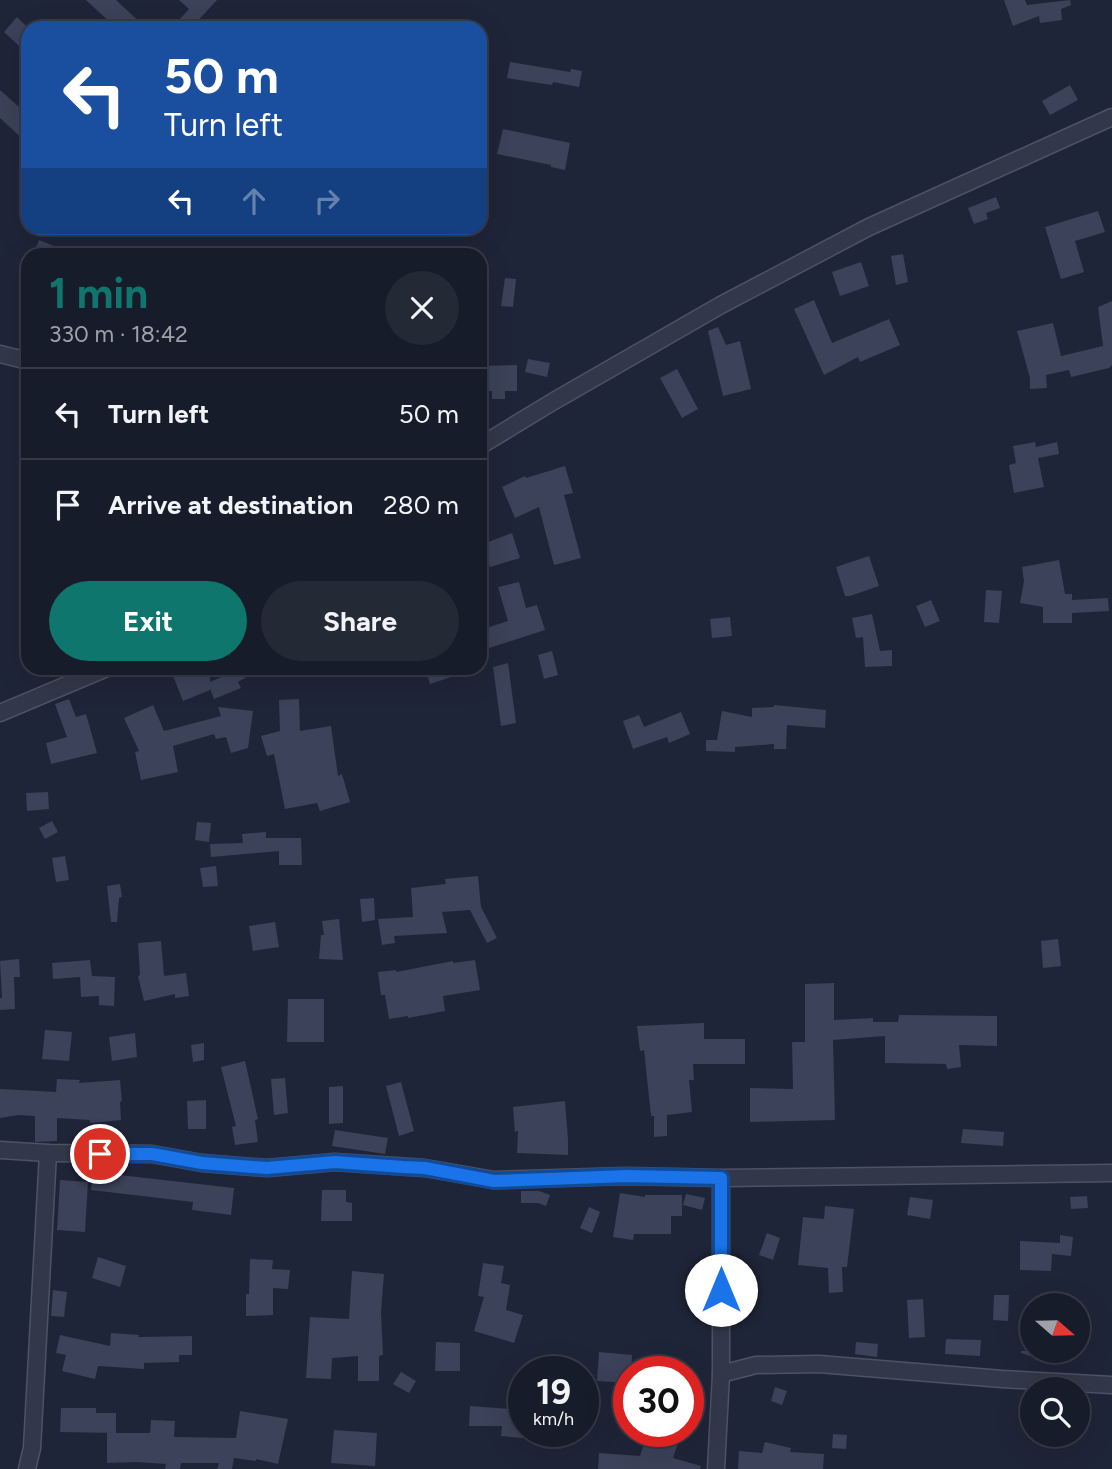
<!DOCTYPE html>
<meta charset="utf-8">
<style>
:root{--surface:#171c2a;--page:#242936;--text:#f1f3f6;--muted:#9ea1a8;--line:#363a47;--accent:#0f766e}
body{margin:0;font-family:Figtree,sans-serif;background:var(--page);color:var(--text);height:100vh;display:flex;flex-direction:column;font-size:26px;white-space:nowrap}
*{box-sizing:border-box;margin:0}
p{font-size:23px;color:var(--muted)}
.icon{flex:none;width:38px;height:38px;fill:none;stroke:currentColor;stroke-width:2;stroke-linecap:round;stroke-linejoin:round}
.map{position:relative;flex:1;overflow:hidden}
.sheet{position:absolute;left:21px;top:248px;width:466px;height:427px;display:flex;flex-direction:column;background:var(--surface);border-radius:21px;box-shadow:0 7px 28px #0002,0 0 0 2px var(--line)}
.sheet>*{flex:none}
.banner{position:absolute;left:21px;top:21px;width:466px;height:214px;border-radius:21px;box-shadow:0 7px 28px #0002,0 0 0 2px var(--line);background:#1a4fa0;color:#fff;overflow:hidden}
.needle{width:46px;rotate:110deg}
.controls{position:absolute;left:1020px;top:1293px;display:grid;gap:14px}
.controls a{display:grid;place-items:center;width:70px;height:70px;border-radius:50%;background:var(--surface);box-shadow:0 7px 28px #0002,0 0 0 2px var(--line);font-size:35px}
.speed{position:absolute;left:508px;top:1356px;display:flex;gap:14px;font-size:35px;font-weight:700;text-align:center}
.speed>*{display:grid;place-content:center;width:91px;height:91px;border-radius:50%;background:var(--surface);box-shadow:0 7px 28px #0002,0 0 0 2px var(--line);line-height:1}
.speed small{font-size:18px;font-weight:400}
.speed .limit{border:10px solid #d22;background:#fff;color:#111}
.pin{position:absolute;display:grid;place-items:center;width:60px;height:60px;color:#fff;margin:-30px;border:4px solid #fff;border-radius:50%;box-shadow:0 2px 7px #0007}
.me{position:absolute;width:77px;margin:-38px;rotate:0deg;stroke-linejoin:round;filter:drop-shadow(0 0 5px #0008)}
.turn{display:flex;align-items:center;gap:24px;height:147px;padding:0 28px;font-size:32px}
.turn .icon{width:91px;height:91px;stroke-width:2.5}
.turn b{display:block;font-size:49px;line-height:60px}
.lanes{display:flex;align-items:center;height:66px;padding:0 28px;background:#0003;justify-content:center;gap:35px;direction:ltr}
.lanes .off{opacity:.35}
.round{display:grid;place-items:center;flex:none;width:74px;height:74px;border-radius:37px;background:var(--page)}
.summary{display:flex;align-items:center;justify-content:space-between;height:119px;padding:0 28px}
h1{font-size:42px;font-weight:700;line-height:52px;color:var(--accent)}
.button{display:flex;gap:14px;margin-top:auto;padding:14px 28px}
.button a{flex:1;height:80px;border-radius:42px;background:var(--accent);color:#fff;font-size:28px;font-weight:700;line-height:80px;text-align:center}
.button a+a{background:var(--page);color:var(--text)}
ul{padding:0;list-style:none}
li{display:flex;align-items:center;gap:21px;height:91px;padding:0 28px;border-top:2px solid var(--line)}
li div{flex:1}
li b{display:block;font-size:26px}
li em{font-style:normal}
.map>svg:first-child{display:block}
</style>
<div class="map">
<svg width="1112" height="1469" viewBox="0 0 1112 1469">
<rect width="100%" height="100%" fill="#1f2538"/>
<g fill="#3b4259">
<path d="M 86,0 L 116,0 L 146,28 L 116,28 Z"/>
<path d="M 179,0 L 217,0 L 191,28 L 172,28 L 189,9 Z"/>
<path d="M 1004,0 L 1025,0 L 1027,5 L 1070,0 L 1071,5 L 1061,9 L 1062,20 L 1040,23 L 1039,16 L 1013,26 Z"/>
<path d="M 17,17 L 28,28 L 28,54 L 4,32 Z"/>
<path d="M 510,62 L 570,72 L 571,69 L 582,71 L 579,87 L 553,82 L 552,85 L 507,78 Z"/>
<path d="M 1070,85 L 1078,100 L 1050,115 L 1042,101 Z"/>
<path d="M 0,90 L 28,115 L 28,144 L 0,118 Z"/>
<path d="M 503,129 L 570,143 L 565,170 L 551,167 L 551,165 L 497,154 Z"/>
<path d="M 996,197 L 1000,208 L 986,213 L 988,219 L 974,224 L 968,208 Z"/>
<path d="M 1098,211 L 1105,232 L 1075,241 L 1084,272 L 1061,279 L 1045,227 Z"/>
<path d="M 39,240 L 75,255 L 75,256 L 33,256 Z"/>
<path d="M 903,254 L 908,282 L 896,285 L 891,256 Z"/>
<path d="M 861,262 L 869,286 L 840,296 L 832,272 Z"/>
<path d="M 505,278 L 516,279 L 513,307 L 501,306 Z"/>
<path d="M 814,300 L 832,343 L 889,319 L 900,345 L 860,362 L 858,357 L 824,375 L 794,309 Z"/>
<path d="M 1112,301 L 1112,365 L 1109,368 L 1071,377 L 1069,370 L 1046,375 L 1047,388 L 1030,389 L 1030,378 L 1017,331 L 1053,323 L 1061,356 L 1103,346 L 1098,307 Z"/>
<path d="M 718,327 L 726,345 L 740,341 L 751,389 L 723,396 L 708,331 Z"/>
<path d="M 528,359 L 550,363 L 547,377 L 525,372 Z"/>
<path d="M 517,365 L 517,391 L 505,391 L 505,399 L 492,399 L 492,391 L 480,391 L 480,366 Z"/>
<path d="M 677,369 L 698,409 L 682,418 L 660,378 Z"/>
<path d="M 1035,442 L 1036,447 L 1057,442 L 1059,454 L 1038,458 L 1044,487 L 1014,493 L 1009,465 L 1016,463 L 1013,446 Z"/>
<path d="M 565,466 L 573,493 L 564,495 L 581,558 L 554,565 L 539,507 L 515,518 L 502,487 L 525,476 L 526,478 Z"/>
<path d="M 512,533 L 520,558 L 490,567 L 483,544 Z"/>
<path d="M 869,556 L 879,586 L 850,596 L 845,596 L 836,567 Z"/>
<path d="M 1059,560 L 1065,594 L 1072,594 L 1072,600 L 1108,598 L 1109,611 L 1072,613 L 1072,623 L 1043,623 L 1043,607 L 1020,603 L 1024,581 L 1022,567 Z"/>
<path d="M 519,582 L 526,608 L 537,605 L 545,630 L 480,651 L 480,630 L 508,621 L 498,587 Z"/>
<path d="M 986,590 L 1002,591 L 999,623 L 984,622 Z"/>
<path d="M 931,600 L 940,621 L 925,627 L 916,606 Z"/>
<path d="M 872,614 L 880,651 L 892,650 L 892,666 L 865,667 L 863,637 L 856,638 L 852,618 Z"/>
<path d="M 730,617 L 732,636 L 712,638 L 710,619 Z"/>
<path d="M 552,651 L 558,675 L 544,679 L 538,655 Z"/>
<path d="M 508,663 L 516,723 L 501,726 L 493,667 Z"/>
<path d="M 183,668 L 210,668 L 210,682 L 242,668 L 258,668 L 258,670 L 238,682 L 241,688 L 214,699 L 210,688 L 210,690 L 183,701 L 172,673 Z"/>
<path d="M 425,668 L 469,668 L 469,671 L 430,684 Z"/>
<path d="M 69,699 L 76,717 L 86,714 L 97,753 L 51,764 L 46,743 L 67,737 L 55,704 Z"/>
<path d="M 299,699 L 300,731 L 331,726 L 338,776 L 342,774 L 350,802 L 320,811 L 317,803 L 285,809 L 274,754 L 267,756 L 261,736 L 280,731 L 279,700 Z"/>
<path d="M 153,705 L 164,731 L 221,716 L 218,707 L 253,711 L 248,748 L 231,753 L 226,737 L 216,739 L 214,734 L 173,746 L 178,772 L 141,780 L 135,752 L 139,751 L 124,718 Z"/>
<path d="M 774,705 L 826,710 L 825,728 L 787,725 L 786,749 L 774,749 L 774,744 L 735,747 L 735,752 L 706,751 L 706,740 L 717,740 L 722,711 L 752,717 L 752,708 L 774,707 Z"/>
<path d="M 681,712 L 690,734 L 669,743 L 667,737 L 633,749 L 623,721 L 639,715 L 644,727 Z"/>
<path d="M 48,792 L 49,809 L 27,811 L 26,793 Z"/>
<path d="M 52,821 L 58,832 L 45,839 L 39,828 Z"/>
<path d="M 197,822 L 211,823 L 209,842 L 195,840 Z"/>
<path d="M 266,832 L 266,838 L 301,838 L 302,865 L 279,865 L 279,851 L 211,857 L 210,844 L 243,843 L 242,834 Z"/>
<path d="M 65,856 L 69,880 L 56,882 L 52,858 Z"/>
<path d="M 216,866 L 218,886 L 203,887 L 200,868 Z"/>
<path d="M 478,876 L 481,907 L 497,938 L 487,943 L 470,910 L 442,912 L 447,933 L 394,936 L 395,943 L 382,945 L 378,919 L 413,917 L 411,888 L 446,884 L 445,879 Z"/>
<path d="M 120,884 L 122,897 L 119,898 L 117,922 L 111,922 L 107,886 Z"/>
<path d="M 374,898 L 375,920 L 362,922 L 360,899 Z"/>
<path d="M 339,919 L 343,960 L 319,959 L 321,935 L 324,935 L 322,921 Z"/>
<path d="M 275,922 L 279,947 L 253,951 L 249,926 Z"/>
<path d="M 1058,939 L 1061,966 L 1043,968 L 1041,941 Z"/>
<path d="M 161,941 L 164,976 L 186,973 L 189,996 L 175,998 L 175,994 L 144,1001 L 138,976 L 140,975 L 138,943 Z"/>
<path d="M 19,959 L 20,977 L 14,977 L 15,1009 L 0,1010 L 0,998 L 2,998 L 0,961 Z"/>
<path d="M 90,960 L 92,976 L 115,977 L 114,1006 L 99,1005 L 99,996 L 81,997 L 80,977 L 53,979 L 52,963 Z"/>
<path d="M 475,960 L 480,990 L 443,996 L 445,1011 L 408,1018 L 408,1016 L 389,1019 L 385,995 L 381,995 L 378,972 L 396,970 L 396,972 L 453,961 L 453,963 Z"/>
<path d="M 834,983 L 834,1020 L 873,1018 L 873,1022 L 898,1022 L 899,1015 L 997,1016 L 997,1046 L 959,1045 L 961,1067 L 947,1069 L 946,1064 L 885,1063 L 885,1036 L 833,1040 L 835,1120 L 750,1122 L 750,1088 L 793,1089 L 792,1042 L 805,1042 L 805,984 Z"/>
<path d="M 288,999 L 324,999 L 324,1042 L 287,1042 Z"/>
<path d="M 704,1023 L 704,1039 L 745,1039 L 745,1064 L 693,1064 L 694,1080 L 689,1080 L 692,1112 L 667,1115 L 667,1136 L 654,1137 L 654,1116 L 651,1116 L 644,1050 L 640,1051 L 637,1026 Z"/>
<path d="M 45,1030 L 72,1032 L 69,1061 L 42,1059 Z"/>
<path d="M 135,1033 L 137,1057 L 112,1061 L 109,1037 Z"/>
<path d="M 204,1043 L 204,1060 L 193,1062 L 191,1045 Z"/>
<path d="M 245,1061 L 258,1119 L 255,1120 L 258,1142 L 235,1145 L 232,1127 L 236,1126 L 221,1067 Z"/>
<path d="M 285,1078 L 288,1113 L 274,1115 L 271,1079 Z"/>
<path d="M 57,1079 L 80,1080 L 79,1083 L 120,1080 L 122,1101 L 120,1102 L 121,1120 L 90,1123 L 90,1120 L 57,1118 L 57,1141 L 35,1142 L 35,1116 L 18,1115 L 0,1118 L 0,1089 L 56,1092 Z"/>
<path d="M 401,1082 L 414,1131 L 399,1136 L 386,1086 Z"/>
<path d="M 343,1086 L 343,1123 L 329,1124 L 329,1087 Z"/>
<path d="M 206,1100 L 206,1129 L 188,1129 L 187,1101 Z"/>
<path d="M 565,1101 L 568,1139 L 568,1155 L 517,1153 L 518,1131 L 515,1132 L 513,1107 Z"/>
<path d="M 963,1129 L 1004,1132 L 1003,1146 L 961,1143 Z"/>
<path d="M 335,1130 L 388,1138 L 385,1154 L 332,1146 Z"/>
<path d="M 93,1172 L 234,1188 L 231,1215 L 192,1210 L 193,1202 L 91,1190 Z"/>
<path d="M 60,1180 L 88,1182 L 85,1232 L 57,1230 Z"/>
<path d="M 322,1190 L 346,1190 L 346,1202 L 352,1203 L 352,1221 L 321,1221 Z"/>
<path d="M 521,1191 L 539,1191 L 550,1195 L 546,1206 L 538,1203 L 521,1203 Z"/>
<path d="M 620,1193 L 645,1197 L 645,1195 L 682,1195 L 682,1216 L 671,1216 L 671,1234 L 634,1234 L 633,1240 L 613,1237 Z"/>
<path d="M 686,1194 L 705,1198 L 702,1210 L 683,1205 Z"/>
<path d="M 1087,1196 L 1088,1208 L 1071,1209 L 1070,1197 Z"/>
<path d="M 910,1197 L 933,1200 L 930,1219 L 907,1215 Z"/>
<path d="M 825,1206 L 854,1209 L 847,1267 L 842,1267 L 843,1292 L 829,1293 L 828,1268 L 798,1265 L 803,1217 L 824,1219 Z"/>
<path d="M 589,1207 L 600,1212 L 592,1233 L 580,1228 Z"/>
<path d="M 767,1233 L 780,1238 L 773,1260 L 759,1255 Z"/>
<path d="M 1060,1235 L 1073,1237 L 1071,1256 L 1052,1254 L 1051,1271 L 1020,1270 L 1020,1241 L 1060,1243 Z"/>
<path d="M 98,1257 L 126,1266 L 120,1287 L 92,1278 Z"/>
<path d="M 250,1259 L 273,1260 L 272,1269 L 290,1270 L 288,1289 L 273,1288 L 273,1315 L 246,1316 L 246,1294 L 249,1294 Z"/>
<path d="M 483,1263 L 504,1266 L 501,1283 L 510,1285 L 506,1310 L 523,1315 L 514,1343 L 474,1331 L 484,1297 L 478,1296 Z"/>
<path d="M 352,1271 L 384,1274 L 381,1312 L 383,1355 L 379,1356 L 379,1381 L 358,1381 L 358,1356 L 332,1358 L 331,1379 L 306,1378 L 310,1317 L 349,1319 Z"/>
<path d="M 53,1290 L 67,1292 L 64,1317 L 51,1316 Z"/>
<path d="M 994,1295 L 1009,1295 L 1008,1321 L 993,1320 Z"/>
<path d="M 923,1299 L 925,1337 L 909,1338 L 907,1300 Z"/>
<path d="M 111,1333 L 139,1335 L 138,1337 L 192,1336 L 192,1355 L 179,1355 L 179,1362 L 144,1363 L 144,1369 L 98,1366 L 95,1379 L 62,1371 L 66,1355 L 56,1353 L 60,1335 L 110,1346 Z"/>
<path d="M 946,1339 L 981,1340 L 980,1356 L 945,1354 Z"/>
<path d="M 436,1342 L 460,1343 L 460,1371 L 435,1371 Z"/>
<path d="M 856,1342 L 878,1344 L 877,1357 L 855,1354 Z"/>
<path d="M 1021,1351 L 1059,1351 L 1054,1364 L 1021,1353 Z"/>
<path d="M 599,1352 L 632,1355 L 631,1372 L 628,1372 L 628,1383 L 597,1381 Z"/>
<path d="M 401,1372 L 416,1381 L 409,1393 L 393,1384 Z"/>
<path d="M 775,1387 L 787,1391 L 782,1405 L 771,1401 Z"/>
<path d="M 470,1406 L 523,1410 L 523,1438 L 501,1436 L 502,1426 L 469,1426 Z"/>
<path d="M 61,1408 L 96,1408 L 96,1413 L 116,1413 L 116,1433 L 60,1432 Z"/>
<path d="M 240,1411 L 288,1419 L 278,1464 L 256,1459 L 256,1461 L 234,1458 L 232,1469 L 217,1469 L 219,1463 L 181,1463 L 180,1469 L 165,1469 L 166,1464 L 137,1462 L 107,1463 L 107,1433 L 150,1433 L 151,1420 L 175,1421 L 174,1437 L 236,1438 Z"/>
<path d="M 334,1430 L 377,1433 L 375,1466 L 331,1463 Z"/>
<path d="M 648,1432 L 682,1432 L 673,1458 L 701,1466 L 700,1469 L 598,1469 L 599,1453 L 640,1456 Z"/>
<path d="M 833,1434 L 847,1435 L 846,1449 L 832,1448 Z"/>
<path d="M 765,1442 L 791,1448 L 790,1452 L 824,1454 L 823,1469 L 738,1469 L 739,1451 L 762,1453 Z"/>
</g>
<g fill="none" stroke-linecap="round" stroke-linejoin="round">
<defs>
<g id="minor">
<path d="M 0,354 L 28,361"/>
<path d="M 480,446 L 554,401 L 721,305 L 869,227 L 1112,117"/>
<path d="M 0,713 L 107,668"/>
<path d="M 0,1150 L 48,1153 L 152,1154 L 202,1163 L 267,1168 L 335,1162 L 425,1168 L 494,1180 L 627,1176 L 721,1178 L 1112,1173"/>
<path d="M 721,1374 L 756,1365 L 819,1364 L 1002,1379 L 1112,1385"/>
<path d="M 27,1469 L 32,1448 L 48,1153"/>
<path d="M 716,1469 L 721,1374 L 721,1178"/>
</g>
</defs>
<use href="#minor" stroke="#4d5264" stroke-width="19"/>
<use href="#minor" stroke="#323849" stroke-width="16"/>
</g>
<g fill="none" stroke-linecap="round" stroke-linejoin="round">
<defs>
<path id="route" d="M 100,1154 L 152,1154 L 202,1163 L 267,1168 L 335,1162 L 403,1167 L 425,1168 L 494,1181 L 627,1176 L 721,1178 L 721,1290"/>
</defs>
<use href="#route" stroke="#114b97" stroke-width="18"/>
<use href="#route" stroke="#1a73e8" stroke-width="12"/>
</g>
</svg>
<div class="controls">
<a><svg class="needle" viewBox="-14 -14 28 28"><path d="M0-13l5 13h-10z" fill="#e53935"/><path d="M0 13l5-13h-10z" fill="#9ea1a8"/></svg></a>
<a><svg class="icon" aria-label="search" viewBox="0 0 24 24"><circle cx="10" cy="10" r="6"/><path d="M15 15l6 6"/></svg></a>
</div>
<div class="speed"><div>19<small>km/h</small></div><div class="limit">30</div></div>
<div class="pin" style="left:100px;top:1154px;background:#d93025"><svg class="icon" aria-label="arrive" viewBox="0 0 24 24"><path d="M6 21V4h12l-3 4 3 4H6"/></svg></div>
<svg class="me" style="left:721px;top:1290px" viewBox="-20 -20 40 40"><circle r="19" fill="#fff"/><path d="M0-13L10 11 0 6-10 11z" fill="#1a73e8"/></svg>
<div class="banner">
<div class="turn"><svg class="icon" aria-label="left" viewBox="0 0 24 24"><path d="M17 20v-9H6M10 6l-5 5 5 5"/></svg><div><b>50 m</b>Turn left</div></div>
<div class="lanes"><svg class="icon" aria-label="left" viewBox="0 0 24 24"><path d="M17 20v-9H6M10 6l-5 5 5 5"/></svg><svg class="icon off" aria-label="ahead" viewBox="0 0 24 24"><path d="M12 20V5M6 11l6-6 6 6"/></svg><svg class="icon off" aria-label="right" viewBox="0 0 24 24"><path d="M7 20v-9h11M14 6l5 5-5 5"/></svg></div>
</div>
<section class="sheet">
<div class="summary"><div><h1>1 min</h1><p>330 m · 18:42</p></div><a class="round"><svg class="icon" aria-label="close" viewBox="0 0 24 24"><path d="M6 6l12 12M18 6L6 18"/></svg></a></div>
<ul>
<li><svg class="icon" aria-label="left" viewBox="0 0 24 24"><path d="M17 20v-9H6M10 6l-5 5 5 5"/></svg><div><b>Turn left</b></div><em>50 m</em></li>
<li><svg class="icon" aria-label="arrive" viewBox="0 0 24 24"><path d="M6 21V4h12l-3 4 3 4H6"/></svg><div><b>Arrive at destination</b></div><em>280 m</em></li>
</ul>
<div class="button"><a>Exit</a><a>Share</a></div>
</section>
</div>
